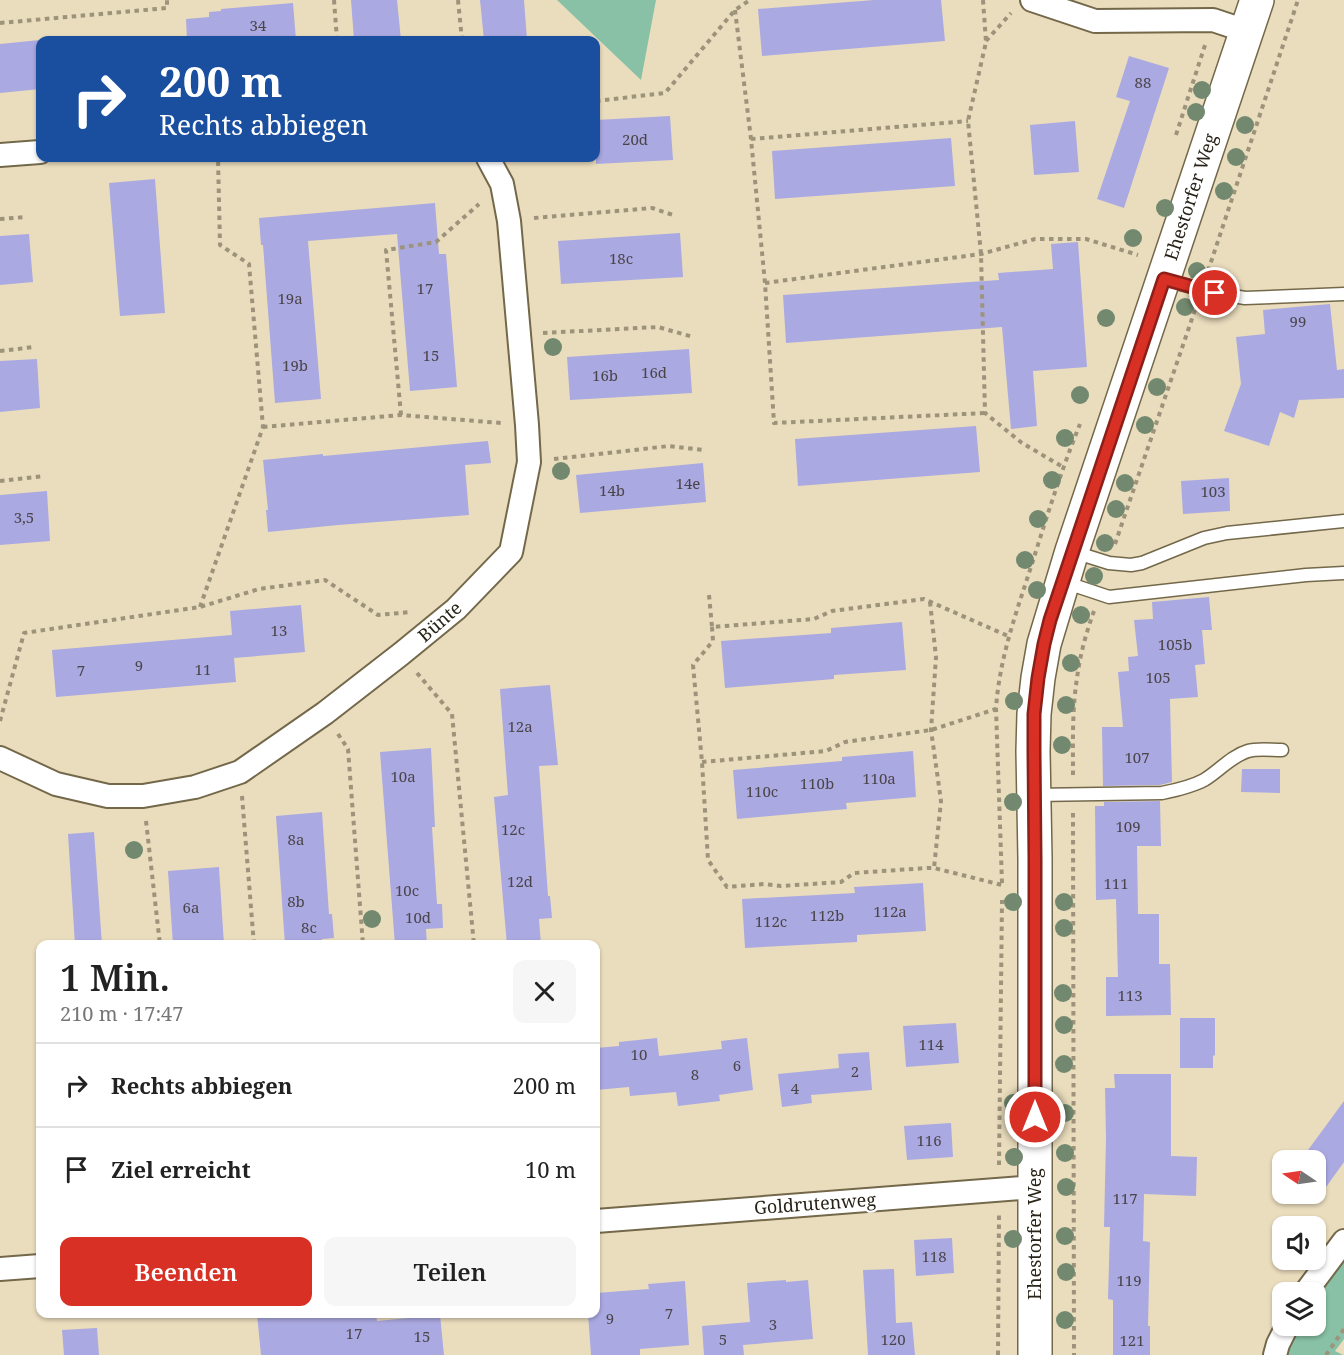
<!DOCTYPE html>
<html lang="de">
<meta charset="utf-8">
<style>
:root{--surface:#fff;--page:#f6f6f6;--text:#222;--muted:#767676;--line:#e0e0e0;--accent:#d93025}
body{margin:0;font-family:"Noto Serif",serif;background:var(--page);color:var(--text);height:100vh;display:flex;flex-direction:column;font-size:22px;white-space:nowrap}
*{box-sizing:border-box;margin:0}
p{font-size:20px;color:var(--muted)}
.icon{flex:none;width:33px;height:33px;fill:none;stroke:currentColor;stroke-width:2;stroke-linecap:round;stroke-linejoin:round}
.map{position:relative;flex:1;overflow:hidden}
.panel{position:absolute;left:36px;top:940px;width:564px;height:378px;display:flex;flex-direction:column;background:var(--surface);border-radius:12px;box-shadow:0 2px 4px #0004}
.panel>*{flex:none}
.hud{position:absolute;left:36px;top:36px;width:564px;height:126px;border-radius:12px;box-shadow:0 2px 4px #0004;background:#1a4fa0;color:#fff;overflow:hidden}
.needle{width:39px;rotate:283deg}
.fabs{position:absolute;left:1272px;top:1150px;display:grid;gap:12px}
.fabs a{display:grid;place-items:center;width:54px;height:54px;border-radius:12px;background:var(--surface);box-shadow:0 2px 4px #0004;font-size:30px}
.pin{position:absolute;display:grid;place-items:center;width:51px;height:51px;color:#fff;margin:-26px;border:3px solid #fff;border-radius:50%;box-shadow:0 2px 6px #0007}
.me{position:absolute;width:66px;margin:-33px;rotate:0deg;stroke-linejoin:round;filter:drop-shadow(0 0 4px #0008)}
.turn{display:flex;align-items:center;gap:21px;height:126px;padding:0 24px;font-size:27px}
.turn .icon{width:78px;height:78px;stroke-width:2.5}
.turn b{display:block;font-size:42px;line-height:51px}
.round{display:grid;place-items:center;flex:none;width:63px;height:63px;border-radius:12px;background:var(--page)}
.head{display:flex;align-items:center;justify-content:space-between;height:102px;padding:0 24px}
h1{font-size:36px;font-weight:600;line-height:45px}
.action{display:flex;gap:12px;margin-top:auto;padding:12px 24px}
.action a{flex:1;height:69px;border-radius:12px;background:var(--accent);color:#fff;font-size:24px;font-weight:600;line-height:69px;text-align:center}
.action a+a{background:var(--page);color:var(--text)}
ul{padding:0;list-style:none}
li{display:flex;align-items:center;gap:18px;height:84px;padding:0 24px;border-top:2px solid var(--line)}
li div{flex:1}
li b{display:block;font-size:22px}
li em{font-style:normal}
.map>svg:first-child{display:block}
</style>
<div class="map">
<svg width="1344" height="1355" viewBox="0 0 1344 1355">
<rect width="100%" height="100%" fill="#eaddbd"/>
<g fill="#88c1a6">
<path d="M 557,0 L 656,0 L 641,80 Z"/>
<path d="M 1344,1241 L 1344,1339 L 1335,1351 L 1343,1355 L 1275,1355 L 1287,1326 L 1316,1326 L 1316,1293 Z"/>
</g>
<g fill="#aba9e1">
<path d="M 351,0 L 397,0 L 401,40 L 354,40 Z"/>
<path d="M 480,0 L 524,0 L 527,40 L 484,40 Z"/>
<path d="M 874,0 L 941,0 L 945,41 L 762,56 L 758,9 Z"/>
<path d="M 293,3 L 296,40 L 187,40 L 186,19 L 209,17 L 209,12 L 221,11 L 221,9 Z"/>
<path d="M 40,40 L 40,89 L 0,93 L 0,44 Z"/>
<path d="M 1129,56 L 1169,68 L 1124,208 L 1097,199 L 1130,101 L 1116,97 Z"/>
<path d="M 670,116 L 673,160 L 596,164 L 596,120 Z"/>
<path d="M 1075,121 L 1079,172 L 1034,175 L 1030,125 Z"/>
<path d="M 951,138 L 955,186 L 775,199 L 772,151 Z"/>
<path d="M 155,179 L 165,313 L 120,316 L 109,183 Z"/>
<path d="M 435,203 L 439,254 L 446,254 L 457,387 L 410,391 L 397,234 L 308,241 L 321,399 L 275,403 L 263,245 L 261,245 L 259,218 Z"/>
<path d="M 680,233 L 683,277 L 561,284 L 558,241 Z"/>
<path d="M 29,234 L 33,282 L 0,285 L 0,236 Z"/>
<path d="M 1078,242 L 1087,367 L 1033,371 L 1037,426 L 1011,429 L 1002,327 L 786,343 L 783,295 L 999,280 L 998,273 L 1053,269 L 1051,244 Z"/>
<path d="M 1330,304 L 1337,370 L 1344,369 L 1344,398 L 1299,400 L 1294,418 L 1280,412 L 1269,446 L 1224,431 L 1241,384 L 1236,337 L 1265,334 L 1263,310 Z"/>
<path d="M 689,349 L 692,393 L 570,400 L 567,357 Z"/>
<path d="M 37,359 L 40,408 L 0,412 L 0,361 Z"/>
<path d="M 976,426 L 980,472 L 798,486 L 795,439 Z"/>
<path d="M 488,441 L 491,463 L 465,465 L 469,515 L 338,525 L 268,532 L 266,510 L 268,510 L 263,460 L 323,454 L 323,456 Z"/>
<path d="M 703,463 L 706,502 L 580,513 L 576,475 Z"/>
<path d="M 1229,478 L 1230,511 L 1183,514 L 1181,481 Z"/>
<path d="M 47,491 L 50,541 L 0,545 L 0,495 Z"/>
<path d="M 1209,597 L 1212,630 L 1202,630 L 1205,664 L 1195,665 L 1198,697 L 1170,699 L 1172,782 L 1160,785 L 1103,786 L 1102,727 L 1123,727 L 1118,672 L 1129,671 L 1128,657 L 1138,656 L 1134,620 L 1153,619 L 1152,602 Z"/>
<path d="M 301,605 L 305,652 L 234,658 L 236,682 L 56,697 L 52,650 L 232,635 L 230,611 Z"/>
<path d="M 902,622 L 906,670 L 834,675 L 834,679 L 725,688 L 721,641 L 831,633 L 831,628 Z"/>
<path d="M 550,685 L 558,765 L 539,766 L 548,896 L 550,896 L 552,918 L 539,919 L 541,945 L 507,945 L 494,797 L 508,795 L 500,689 Z"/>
<path d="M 431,748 L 435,827 L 432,827 L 437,904 L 442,904 L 443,928 L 426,929 L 427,945 L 395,945 L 380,752 Z"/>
<path d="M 913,751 L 916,797 L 846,803 L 847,809 L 737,819 L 733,770 L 842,761 L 842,757 Z"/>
<path d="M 1242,769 L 1280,769 L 1280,793 L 1241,792 Z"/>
<path d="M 1160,801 L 1161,846 L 1137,846 L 1138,914 L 1159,914 L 1159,964 L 1170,964 L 1171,1015 L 1106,1016 L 1106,977 L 1118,977 L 1116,899 L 1096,900 L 1095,806 L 1104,806 L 1104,802 Z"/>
<path d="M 322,812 L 329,914 L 332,914 L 334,938 L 322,939 L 323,945 L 285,945 L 276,816 Z"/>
<path d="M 94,832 L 102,945 L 75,945 L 68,834 Z"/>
<path d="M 219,867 L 224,945 L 173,945 L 168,871 Z"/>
<path d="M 923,883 L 926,931 L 857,935 L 857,942 L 745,948 L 742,899 L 855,893 L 854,887 Z"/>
<path d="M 1180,1018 L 1215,1018 L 1215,1055 L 1213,1056 L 1213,1068 L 1180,1068 Z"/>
<path d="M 956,1023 L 959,1063 L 906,1067 L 903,1026 Z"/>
<path d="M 657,1038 L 659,1056 L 722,1049 L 721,1041 L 747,1038 L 753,1090 L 719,1095 L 720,1101 L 678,1106 L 676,1092 L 630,1096 L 629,1087 L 596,1090 L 596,1048 L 619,1046 L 619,1042 Z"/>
<path d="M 869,1052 L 872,1090 L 811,1095 L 812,1103 L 782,1107 L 778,1074 L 839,1068 L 838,1054 Z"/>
<path d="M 1114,1074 L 1171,1074 L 1171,1156 L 1197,1157 L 1196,1196 L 1144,1194 L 1143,1241 L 1150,1242 L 1148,1326 L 1150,1326 L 1150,1355 L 1113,1355 L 1113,1300 L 1108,1299 L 1110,1227 L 1104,1227 L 1106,1138 L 1105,1088 L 1115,1088 Z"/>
<path d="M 1344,1101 L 1344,1162 L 1316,1201 L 1316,1161 L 1300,1161 Z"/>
<path d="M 951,1123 L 953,1157 L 907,1160 L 904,1126 Z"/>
<path d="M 952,1238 L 954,1273 L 916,1276 L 914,1240 Z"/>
<path d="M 894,1269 L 896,1323 L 912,1322 L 915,1355 L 868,1355 L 863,1270 Z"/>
<path d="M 786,1280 L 786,1282 L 808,1280 L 813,1339 L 743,1345 L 744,1355 L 704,1355 L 702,1326 L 750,1322 L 747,1283 Z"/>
<path d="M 685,1281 L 689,1345 L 640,1349 L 640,1355 L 591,1355 L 588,1314 L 596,1314 L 596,1293 L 649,1289 L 648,1284 Z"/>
<path d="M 257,1314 L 376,1314 L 377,1321 L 440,1315 L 444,1355 L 261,1355 Z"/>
<path d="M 97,1328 L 99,1355 L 64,1355 L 62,1330 Z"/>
</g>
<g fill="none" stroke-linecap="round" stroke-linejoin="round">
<defs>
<g id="lane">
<path d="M 1165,280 L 1215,293 L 1245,298 L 1344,294"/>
<path d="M 1074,552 L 1109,563 L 1131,565 L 1142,563 L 1204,538 L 1227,533 L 1344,521"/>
<path d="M 1064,582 L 1109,597 L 1306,575 L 1344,573"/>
<path d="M 1035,795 L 1162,793 C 1177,790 1191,787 1204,780 C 1218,772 1231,756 1248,751 C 1258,748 1271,750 1282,750"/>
</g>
<g id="street">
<path d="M 1032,0 L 1095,21 L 1213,20 L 1246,31"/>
<path d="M 0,155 L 40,152"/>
<path d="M 0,758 L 56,784 L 108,796 L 143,796 L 195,787 L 240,772 L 325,713 L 401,654 L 456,609 L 511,552 L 529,462 L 527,425 L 509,221 L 502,184 L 488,158"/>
<path d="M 596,1221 L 1035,1187"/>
<path d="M 0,1269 L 40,1266"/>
<path d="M 1305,1293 L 1344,1241"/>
<path d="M 1275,1355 L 1278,1344 L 1287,1326"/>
</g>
<path id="secondary" d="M 1035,1355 L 1035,859 L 1033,751 L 1034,714 L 1038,678 L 1044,644 L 1072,551 L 1257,0"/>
</defs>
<use href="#lane" stroke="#73684a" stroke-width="15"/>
<use href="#street" stroke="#73684a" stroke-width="26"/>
<use href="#secondary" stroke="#73684a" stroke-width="36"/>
<g stroke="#9d937b" stroke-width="4" stroke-dasharray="4.5 4.5" stroke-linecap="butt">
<path d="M 334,0 L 337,40"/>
<path d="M 458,0 L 462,40"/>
<path d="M 983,0 L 986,42 L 968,121 L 981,254 L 985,413 L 1022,443 L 1063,467"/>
<path d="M 735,10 L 751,139 L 765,283 L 774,423 L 985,413"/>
<path d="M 0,23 L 167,8 L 167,0"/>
<path d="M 986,41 L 1011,13"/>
<path d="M 596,101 L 665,93 L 735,10 L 750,0"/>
<path d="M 1176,135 L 1205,45"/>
<path d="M 751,139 L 968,121"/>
<path d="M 534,218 L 652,208 L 676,216"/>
<path d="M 0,219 L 26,217"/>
<path d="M 1208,271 L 1298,0"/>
<path d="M 765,283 L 981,254 L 1035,239 L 1086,239 L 1138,255"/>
<path d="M 543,333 L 658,327 L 693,337"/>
<path d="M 0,351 L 34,347"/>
<path d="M 401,415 L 386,250 L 436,242 L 479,204"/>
<path d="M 263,427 L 401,415 L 501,423"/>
<path d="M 554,459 L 669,446 L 703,450"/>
<path d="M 0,481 L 44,476"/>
<path d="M 1115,544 L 1196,307"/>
<path d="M 709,595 L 712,627 L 814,619 L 832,611 L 924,599 L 1008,636"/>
<path d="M 930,602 L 936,657 L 931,730 L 941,801 L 934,868"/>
<path d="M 200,607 L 263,427 L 249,264 L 220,245 L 218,158"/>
<path d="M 712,627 L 713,641 L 693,665 L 702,762 L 708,860 L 727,887 L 764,884 L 781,886 L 841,882 L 854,873 L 927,868 L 934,868 L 1002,885"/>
<path d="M 417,673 L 452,714 L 474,945"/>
<path d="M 0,721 L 24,633 L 200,607 L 259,589 L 325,580 L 378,615 L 411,612"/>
<path d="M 338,734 L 348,749 L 363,945"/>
<path d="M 702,762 L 826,751 L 845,742 L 931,730 L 996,709"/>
<path d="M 1073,775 C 1073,743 1072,710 1077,678 C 1080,655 1086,633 1094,611"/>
<path d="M 242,796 L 254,945"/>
<path d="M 1073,813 L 1074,1355"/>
<path d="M 146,821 L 160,945"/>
<path d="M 1002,883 L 996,709 C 999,660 1016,613 1031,567 C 1046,519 1061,471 1080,424"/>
<path d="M 999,1165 L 1002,900"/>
<path d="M 998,1355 L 999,1215"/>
<path d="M 1326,1355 L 1344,1329"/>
</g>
<use href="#lane" stroke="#fff" stroke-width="12"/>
<use href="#street" stroke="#fff" stroke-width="22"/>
<use href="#secondary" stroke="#fff" stroke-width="33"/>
</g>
<g fill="#72896f">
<circle cx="1202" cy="90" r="9"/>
<circle cx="1196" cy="112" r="9"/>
<circle cx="1245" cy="125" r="9"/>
<circle cx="1236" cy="157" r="9"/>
<circle cx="1224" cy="191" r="9"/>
<circle cx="1165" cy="208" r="9"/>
<circle cx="1133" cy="238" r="9"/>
<circle cx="1197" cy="271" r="9"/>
<circle cx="1185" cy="307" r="9"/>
<circle cx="1106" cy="318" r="9"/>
<circle cx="553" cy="347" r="9"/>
<circle cx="1157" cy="387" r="9"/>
<circle cx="1080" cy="395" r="9"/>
<circle cx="1145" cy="425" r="9"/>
<circle cx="1065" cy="438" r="9"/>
<circle cx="561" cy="471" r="9"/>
<circle cx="1052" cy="480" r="9"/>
<circle cx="1125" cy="483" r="9"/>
<circle cx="1116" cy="509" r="9"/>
<circle cx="1038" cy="519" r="9"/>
<circle cx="1105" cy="543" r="9"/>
<circle cx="1025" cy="560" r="9"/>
<circle cx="1094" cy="576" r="9"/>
<circle cx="1037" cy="590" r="9"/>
<circle cx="1081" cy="615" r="9"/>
<circle cx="1071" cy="663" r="9"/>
<circle cx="1014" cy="701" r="9"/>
<circle cx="1066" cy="705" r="9"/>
<circle cx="1062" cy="745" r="9"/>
<circle cx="1013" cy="802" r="9"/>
<circle cx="134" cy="850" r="9"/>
<circle cx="1013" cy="902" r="9"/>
<circle cx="1064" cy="902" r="9"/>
<circle cx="372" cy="919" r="9"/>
<circle cx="1064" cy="928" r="9"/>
<circle cx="1063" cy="993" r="9"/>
<circle cx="1064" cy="1025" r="9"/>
<circle cx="1064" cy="1064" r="9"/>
<circle cx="1013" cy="1103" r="9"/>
<circle cx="1065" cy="1113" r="9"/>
<circle cx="1065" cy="1153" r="9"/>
<circle cx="1014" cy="1157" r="9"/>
<circle cx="1066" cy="1187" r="9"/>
<circle cx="1065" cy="1236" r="9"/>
<circle cx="1013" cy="1239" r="9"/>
<circle cx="1066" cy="1272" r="9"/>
<circle cx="1065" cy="1320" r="9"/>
</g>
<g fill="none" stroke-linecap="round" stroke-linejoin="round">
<defs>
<path id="route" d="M 1035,1117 L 1035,859 L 1034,751 L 1034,714 L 1038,678 L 1044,644 L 1050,620 L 1164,279 L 1215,293"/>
</defs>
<use href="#route" stroke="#8d1f18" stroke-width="15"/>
<use href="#route" stroke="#d93025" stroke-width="10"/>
</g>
<g text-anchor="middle" stroke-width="4.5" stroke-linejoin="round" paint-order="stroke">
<g font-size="15" fill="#4a454a">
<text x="258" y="31">34</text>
<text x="1143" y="88">88</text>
<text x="635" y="145">20d</text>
<text x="621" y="264">18c</text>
<text x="425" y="294">17</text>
<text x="290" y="304">19a</text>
<text x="1298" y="327">99</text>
<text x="431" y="361">15</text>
<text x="295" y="371">19b</text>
<text x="654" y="378">16d</text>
<text x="605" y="381">16b</text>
<text x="688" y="489">14e</text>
<text x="612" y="496">14b</text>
<text x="1213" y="497">103</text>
<text x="24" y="523">3,5</text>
<text x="279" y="636">13</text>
<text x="1175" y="650">105b</text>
<text x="139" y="671">9</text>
<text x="203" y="675">11</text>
<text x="81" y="676">7</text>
<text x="1158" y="683">105</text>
<text x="520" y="732">12a</text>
<text x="1137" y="763">107</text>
<text x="403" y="782">10a</text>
<text x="879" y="784">110a</text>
<text x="817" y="789">110b</text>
<text x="762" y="797">110c</text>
<text x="1128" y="832">109</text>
<text x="513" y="835">12c</text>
<text x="296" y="845">8a</text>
<text x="520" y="887">12d</text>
<text x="1116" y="889">111</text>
<text x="407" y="896">10c</text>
<text x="296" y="907">8b</text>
<text x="191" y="913">6a</text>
<text x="890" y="917">112a</text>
<text x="827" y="921">112b</text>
<text x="418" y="923">10d</text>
<text x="771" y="927">112c</text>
<text x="309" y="933">8c</text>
<text x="1130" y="1001">113</text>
<text x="931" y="1050">114</text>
<text x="639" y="1060">10</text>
<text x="737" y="1071">6</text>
<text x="855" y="1077">2</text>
<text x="695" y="1080">8</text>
<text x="795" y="1094">4</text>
<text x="929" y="1146">116</text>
<text x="1125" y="1204">117</text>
<text x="934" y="1262">118</text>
<text x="1129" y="1286">119</text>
<text x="669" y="1319">7</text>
<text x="610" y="1324">9</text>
<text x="773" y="1330">3</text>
<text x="354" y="1339">17</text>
<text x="422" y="1342">15</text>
<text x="723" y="1345">5</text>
<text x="893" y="1345">120</text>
<text x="1132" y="1346">121</text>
</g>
<g font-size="18" fill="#292418" stroke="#fff">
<text transform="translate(1191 197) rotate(-72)" y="6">Ehestorfer Weg</text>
<text transform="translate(440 622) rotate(-41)" y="6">Bünte</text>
<text transform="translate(815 1204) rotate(-4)" y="6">Goldrutenweg</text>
<text transform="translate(1035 1234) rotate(-90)" y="6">Ehestorfer Weg</text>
</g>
</g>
</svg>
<div class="fabs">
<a><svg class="needle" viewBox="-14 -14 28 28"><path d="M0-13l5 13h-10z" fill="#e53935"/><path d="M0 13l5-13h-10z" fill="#767676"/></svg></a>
<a><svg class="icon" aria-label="sound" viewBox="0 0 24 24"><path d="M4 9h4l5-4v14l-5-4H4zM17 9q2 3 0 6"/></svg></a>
<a><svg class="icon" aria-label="layers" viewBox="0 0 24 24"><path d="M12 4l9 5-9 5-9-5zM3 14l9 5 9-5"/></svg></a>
</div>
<div class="pin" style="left:1215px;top:293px;background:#d93025"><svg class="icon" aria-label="arrive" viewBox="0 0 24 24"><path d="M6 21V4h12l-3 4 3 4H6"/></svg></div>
<svg class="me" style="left:1035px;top:1117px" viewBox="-20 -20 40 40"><circle r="17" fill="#d93025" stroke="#fff" stroke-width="3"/><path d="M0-11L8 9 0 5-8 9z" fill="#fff"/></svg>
<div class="hud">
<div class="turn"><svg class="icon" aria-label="right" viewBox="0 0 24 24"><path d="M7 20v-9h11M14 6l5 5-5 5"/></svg><div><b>200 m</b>Rechts abbiegen</div></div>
</div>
<section class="panel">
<div class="head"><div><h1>1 Min.</h1><p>210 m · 17:47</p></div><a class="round"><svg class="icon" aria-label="close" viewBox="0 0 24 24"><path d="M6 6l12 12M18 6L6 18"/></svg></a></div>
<ul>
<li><svg class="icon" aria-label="right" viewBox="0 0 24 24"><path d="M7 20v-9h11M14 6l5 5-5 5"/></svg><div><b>Rechts abbiegen</b></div><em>200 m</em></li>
<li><svg class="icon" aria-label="arrive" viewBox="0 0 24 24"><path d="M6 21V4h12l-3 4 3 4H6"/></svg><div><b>Ziel erreicht</b></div><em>10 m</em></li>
</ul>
<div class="action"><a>Beenden</a><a>Teilen</a></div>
</section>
</div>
